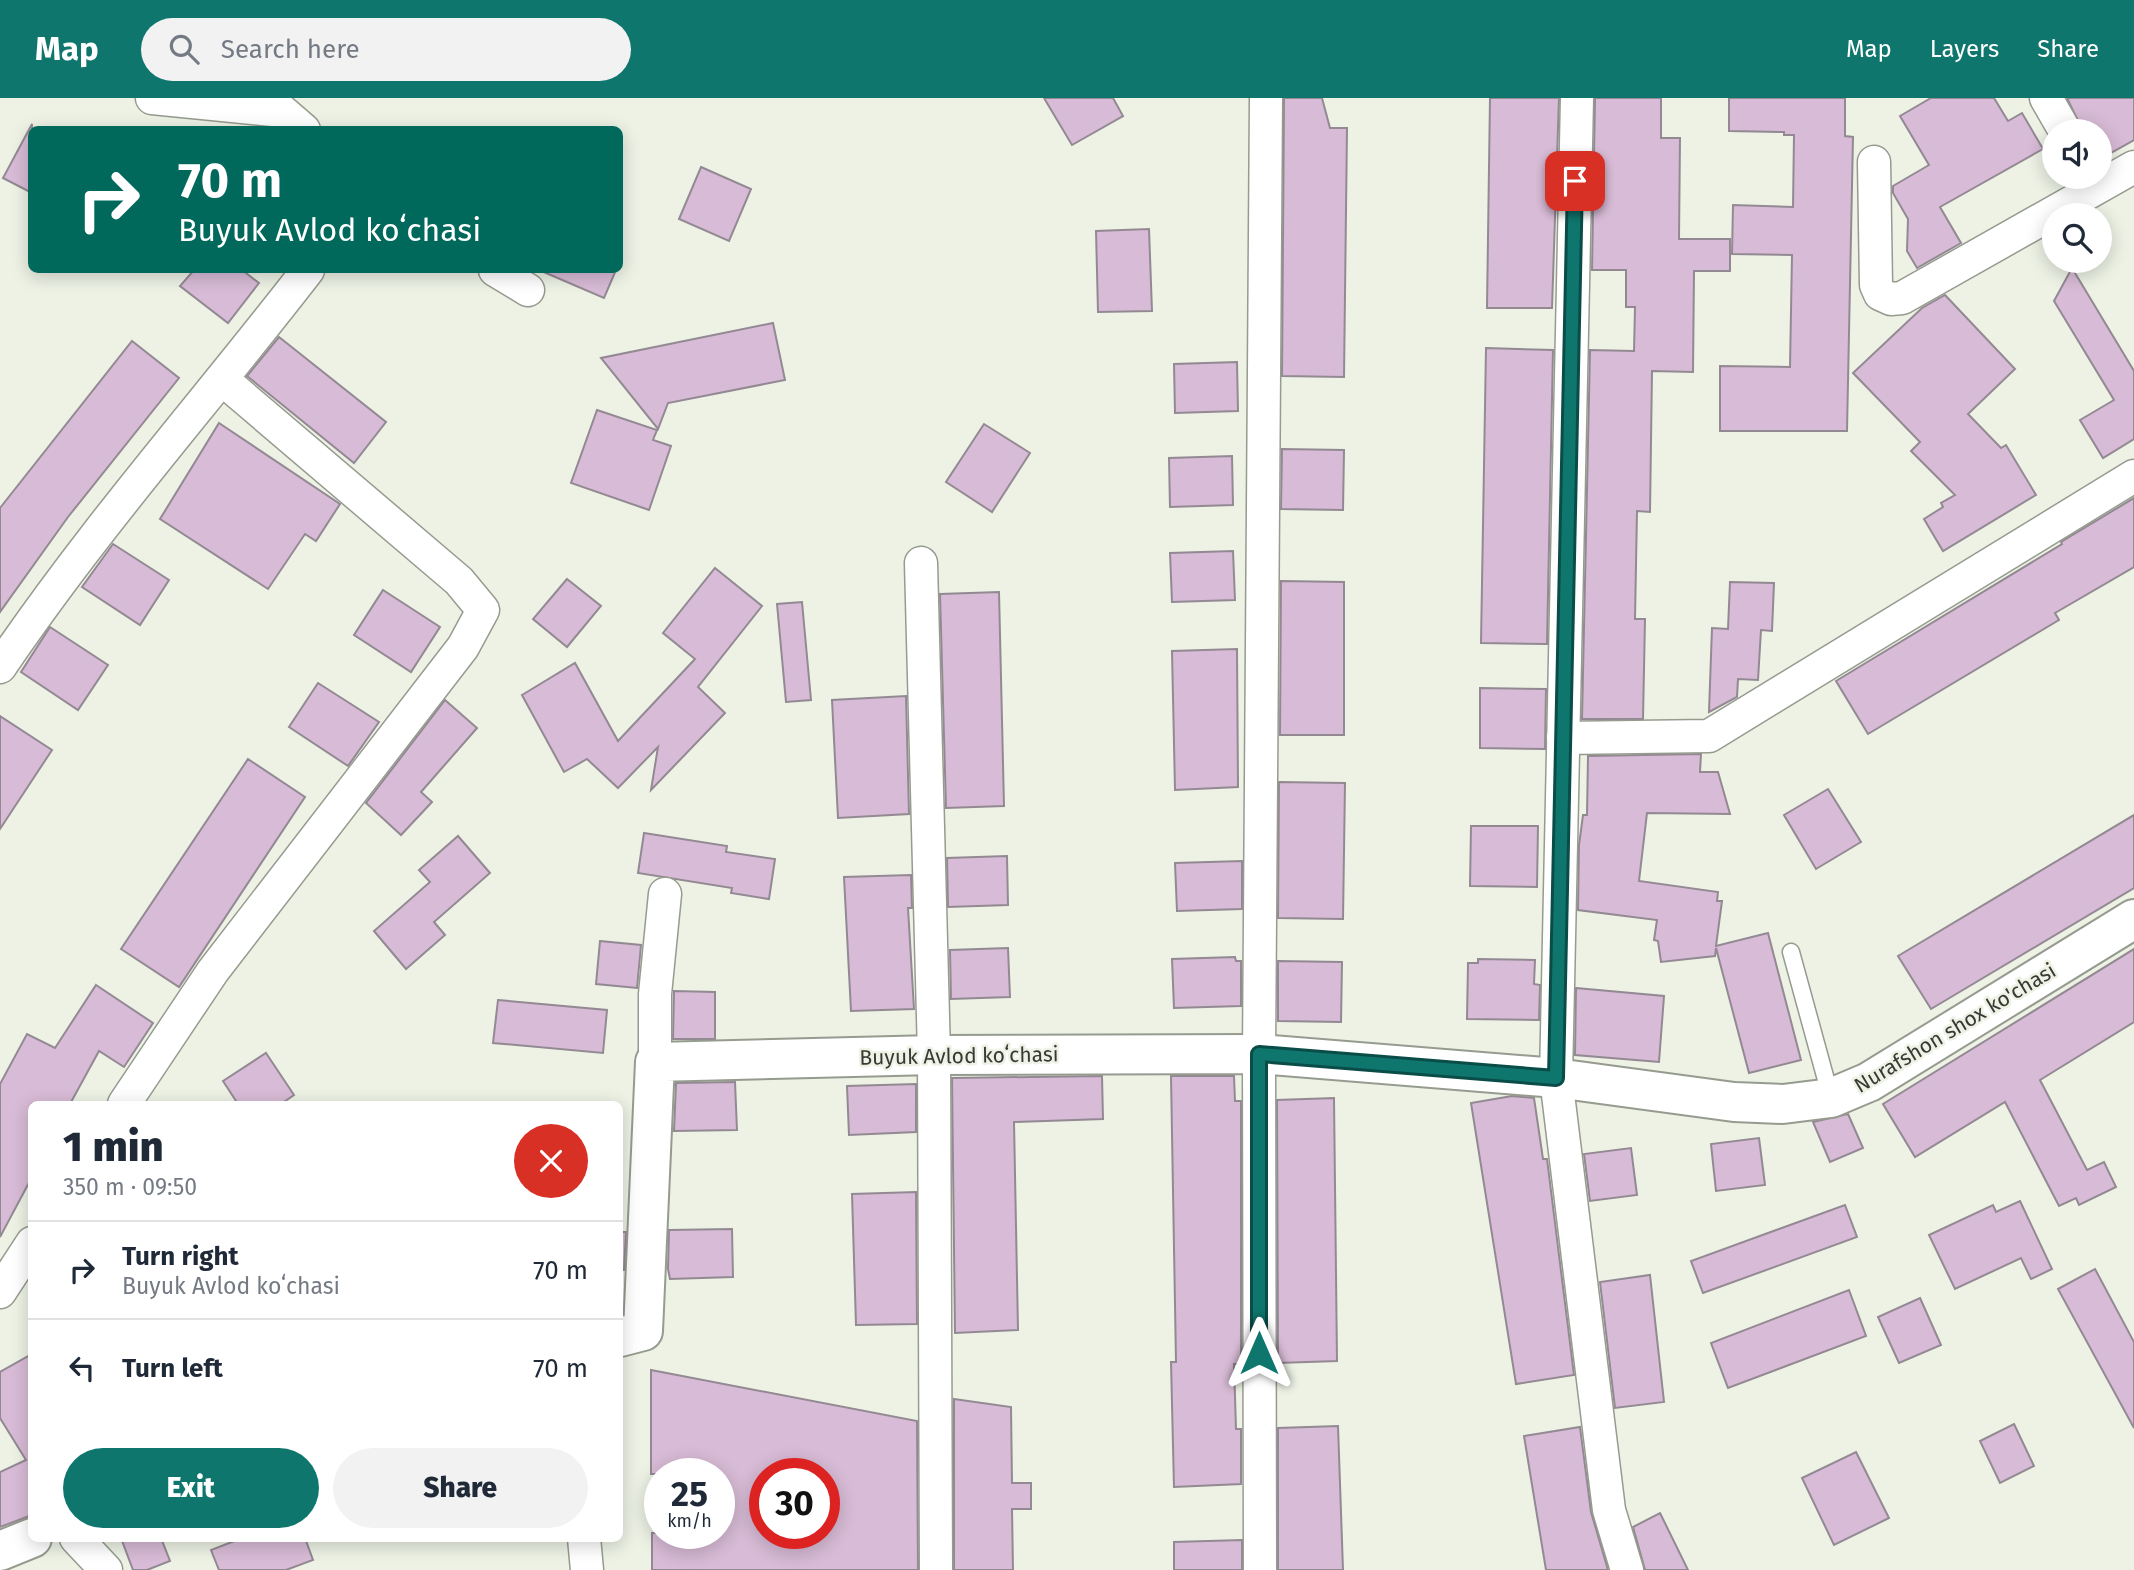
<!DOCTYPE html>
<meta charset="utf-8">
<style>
:root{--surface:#fff;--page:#f2f2f3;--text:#1f2937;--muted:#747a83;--line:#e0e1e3;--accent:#0f766e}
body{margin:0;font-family:"Fira Sans",sans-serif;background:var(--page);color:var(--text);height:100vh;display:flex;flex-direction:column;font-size:26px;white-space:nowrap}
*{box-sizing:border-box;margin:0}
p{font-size:23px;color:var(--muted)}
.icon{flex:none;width:38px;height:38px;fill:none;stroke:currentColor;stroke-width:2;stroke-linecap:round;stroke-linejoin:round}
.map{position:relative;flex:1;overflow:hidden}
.panel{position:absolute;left:28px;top:1003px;width:595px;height:441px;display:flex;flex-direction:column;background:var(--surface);border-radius:10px;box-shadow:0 4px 18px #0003}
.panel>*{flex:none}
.hud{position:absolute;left:28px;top:28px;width:595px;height:147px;border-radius:10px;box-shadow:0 4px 18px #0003;background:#00695c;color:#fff;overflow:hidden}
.buttons{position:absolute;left:2042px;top:21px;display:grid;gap:14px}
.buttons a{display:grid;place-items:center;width:70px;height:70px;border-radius:50%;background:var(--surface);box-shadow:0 4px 18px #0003;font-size:35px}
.speed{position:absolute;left:644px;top:1360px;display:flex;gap:14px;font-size:35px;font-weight:700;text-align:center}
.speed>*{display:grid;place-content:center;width:91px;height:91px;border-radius:50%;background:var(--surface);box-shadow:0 4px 18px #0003;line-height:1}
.speed small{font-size:18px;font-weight:400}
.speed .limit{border:10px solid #d22;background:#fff;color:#111}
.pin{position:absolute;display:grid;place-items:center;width:60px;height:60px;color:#fff;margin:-30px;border-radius:14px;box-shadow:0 4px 10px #0006}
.me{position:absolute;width:77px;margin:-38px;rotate:0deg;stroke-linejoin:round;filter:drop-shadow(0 0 5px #0008)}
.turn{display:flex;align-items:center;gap:24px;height:147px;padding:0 35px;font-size:32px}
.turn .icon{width:91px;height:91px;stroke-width:2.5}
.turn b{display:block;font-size:49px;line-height:60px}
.round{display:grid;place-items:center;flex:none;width:74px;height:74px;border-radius:37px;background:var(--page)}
.headline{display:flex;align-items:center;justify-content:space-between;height:119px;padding:0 35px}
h1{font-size:42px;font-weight:800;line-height:52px}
.action{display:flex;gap:14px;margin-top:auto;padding:14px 35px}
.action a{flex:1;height:80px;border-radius:42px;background:var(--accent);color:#fff;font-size:28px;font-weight:800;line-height:80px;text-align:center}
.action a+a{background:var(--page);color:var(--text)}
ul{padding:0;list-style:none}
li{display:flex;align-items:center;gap:21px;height:98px;padding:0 35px;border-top:2px solid var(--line)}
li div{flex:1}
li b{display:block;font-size:26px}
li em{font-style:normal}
header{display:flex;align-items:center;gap:42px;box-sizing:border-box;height:98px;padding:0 35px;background:var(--accent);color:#fff}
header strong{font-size:33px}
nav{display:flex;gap:38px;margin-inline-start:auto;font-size:24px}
.search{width:490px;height:63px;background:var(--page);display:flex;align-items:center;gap:18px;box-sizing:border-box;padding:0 24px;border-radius:38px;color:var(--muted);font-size:26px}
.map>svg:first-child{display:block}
</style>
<header>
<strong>Map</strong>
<div class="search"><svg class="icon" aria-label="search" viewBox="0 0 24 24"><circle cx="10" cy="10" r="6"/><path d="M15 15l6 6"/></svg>Search here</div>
<nav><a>Map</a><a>Layers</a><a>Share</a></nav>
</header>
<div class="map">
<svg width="2134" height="1472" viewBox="0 0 2134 1472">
<rect width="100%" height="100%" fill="#edf2e5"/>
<g fill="#d8bbd6" stroke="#938993" stroke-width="2" fill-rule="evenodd">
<path d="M 1044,0 L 1113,0 L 1123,18 L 1072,47 Z"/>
<path d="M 1284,0 L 1322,0 L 1330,30 L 1347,30 L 1344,279 L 1282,278 Z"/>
<path d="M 1490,0 L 1559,0 L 1552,210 L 1487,210 Z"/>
<path d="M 1595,0 L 1661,0 L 1661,40 L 1680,40 L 1679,141 L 1730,141 L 1730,173 L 1694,173 L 1693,274 L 1652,273 L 1650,414 L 1637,413 L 1635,521 L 1645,521 L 1643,621 L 1582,621 L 1590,252 L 1634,253 L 1635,209 L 1626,209 L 1626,172 L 1592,172 Z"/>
<path d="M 1729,0 L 1845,0 L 1845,38 L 1853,39 L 1847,333 L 1720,333 L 1720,268 L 1790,269 L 1792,157 L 1732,156 L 1733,107 L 1793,109 L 1794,37 L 1784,37 L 1784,34 L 1729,33 Z"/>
<path d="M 1931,0 L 1994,0 L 2008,23 L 2022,15 L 2043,51 L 1940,109 L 1961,145 L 1917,170 L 1907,153 L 1908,121 L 1893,95 L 1893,88 L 1929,67 L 1900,18 Z"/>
<path d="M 2067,0 L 2134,0 L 2134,42 L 2100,61 L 2100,33 L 2083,33 Z"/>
<path d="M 32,26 L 32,95 L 3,80 Z"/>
<path d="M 701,69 L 751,91 L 729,143 L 679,121 Z"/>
<path d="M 1149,131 L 1152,213 L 1098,214 L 1096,133 Z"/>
<path d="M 2072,170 L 2134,273 L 2134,341 L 2103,360 L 2080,322 L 2114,302 L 2054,203 Z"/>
<path d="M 194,172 L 242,172 L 259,185 L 228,225 L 180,188 Z"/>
<path d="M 539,172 L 616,172 L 604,200 Z"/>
<path d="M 1945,197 L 2015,271 L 1968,316 L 2001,350 L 2006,347 L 2036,397 L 1943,453 L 1924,421 L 1943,409 L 1941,405 L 1955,397 L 1911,353 L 1920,344 L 1853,275 L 1922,210 Z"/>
<path d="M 773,225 L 785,282 L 668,305 L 658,331 L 601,260 Z"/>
<path d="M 279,239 L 386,324 L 354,365 L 247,278 Z"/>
<path d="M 132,243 L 179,280 L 68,419 L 0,514 L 0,410 Z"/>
<path d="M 1486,250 L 1553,252 L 1547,546 L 1481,545 Z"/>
<path d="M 1237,264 L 1238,313 L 1175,315 L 1174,266 Z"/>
<path d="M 597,312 L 657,332 L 653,342 L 671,348 L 649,412 L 571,385 Z"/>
<path d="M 219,325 L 340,406 L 316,443 L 305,436 L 268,491 L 160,421 Z"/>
<path d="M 984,326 L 1030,355 L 992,414 L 946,384 Z"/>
<path d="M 1282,351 L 1344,352 L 1343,412 L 1281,411 Z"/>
<path d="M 1232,358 L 1233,407 L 1170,409 L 1169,360 Z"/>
<path d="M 2134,400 L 2134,469 L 2055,515 L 2059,522 L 1868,636 L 1836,583 L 2062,446 L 2061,444 Z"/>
<path d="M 113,446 L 169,482 L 140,527 L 82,489 Z"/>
<path d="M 1233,453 L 1235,502 L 1172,504 L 1170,455 Z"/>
<path d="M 715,470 L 762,508 L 698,589 L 725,615 L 651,692 L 658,649 L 618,690 L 587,661 L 564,674 L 522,597 L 575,565 L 618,643 L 695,561 L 663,535 Z"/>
<path d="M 567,481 L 601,508 L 567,549 L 533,521 Z"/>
<path d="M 1281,483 L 1344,484 L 1344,637 L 1280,637 Z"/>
<path d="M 1730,484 L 1774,485 L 1772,533 L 1761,532 L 1758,582 L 1738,581 L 1737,599 L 1709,614 L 1712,530 L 1728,531 Z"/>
<path d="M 383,492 L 440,529 L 411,574 L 354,537 Z"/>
<path d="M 999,494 L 1004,708 L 946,710 L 940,496 Z"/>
<path d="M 802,504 L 811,602 L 786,604 L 777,506 Z"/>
<path d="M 50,529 L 108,567 L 78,612 L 21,574 Z"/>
<path d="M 1237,551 L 1238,689 L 1175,692 L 1172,553 Z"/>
<path d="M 318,585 L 379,624 L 348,668 L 289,629 Z"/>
<path d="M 1480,590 L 1546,591 L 1545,651 L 1480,650 Z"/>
<path d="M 906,598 L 909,716 L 838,720 L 832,602 Z"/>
<path d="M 445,602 L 477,630 L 421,694 L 432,704 L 401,737 L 366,705 Z"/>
<path d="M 0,618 L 52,652 L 0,731 Z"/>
<path d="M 1701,656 L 1700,674 L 1718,674 L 1730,716 L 1647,715 L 1639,783 L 1718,794 L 1717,803 L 1722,803 L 1716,848 L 1768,835 L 1801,962 L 1749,975 L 1716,850 L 1715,858 L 1661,864 L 1658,843 L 1654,842 L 1657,822 L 1578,812 L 1579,747 L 1583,717 L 1587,717 L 1588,658 Z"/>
<path d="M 248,661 L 305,699 L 179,889 L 121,851 Z"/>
<path d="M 1279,684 L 1345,685 L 1343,821 L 1278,820 Z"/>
<path d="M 1828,691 L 1861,744 L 1816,771 L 1784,717 Z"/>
<path d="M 2134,717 L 2134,790 L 1931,911 L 1898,858 Z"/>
<path d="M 1471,728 L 1538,728 L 1537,789 L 1470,788 Z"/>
<path d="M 644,735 L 727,748 L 726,754 L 775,761 L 769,801 L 731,795 L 732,790 L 638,775 Z"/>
<path d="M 458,738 L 490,775 L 434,824 L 445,837 L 406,871 L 374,833 L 430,784 L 419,772 Z"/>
<path d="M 1007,758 L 1008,807 L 948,809 L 947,760 Z"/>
<path d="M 1242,763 L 1242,811 L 1177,813 L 1175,765 Z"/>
<path d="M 911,777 L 912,810 L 908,810 L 914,911 L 851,913 L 844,779 Z"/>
<path d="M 600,843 L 641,847 L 637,890 L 596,886 Z"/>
<path d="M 1008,850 L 1010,899 L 951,901 L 950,852 Z"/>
<path d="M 2134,851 L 2134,924 L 2040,982 L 2087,1072 L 2104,1064 L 2116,1089 L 2079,1107 L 2076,1100 L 2059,1108 L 2005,1004 L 1915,1059 L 1883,1006 Z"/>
<path d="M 1235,859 L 1236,863 L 1241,863 L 1241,908 L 1174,910 L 1172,861 Z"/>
<path d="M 1478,861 L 1535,862 L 1534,886 L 1540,887 L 1539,922 L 1467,921 L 1468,865 L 1478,865 Z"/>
<path d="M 1278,863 L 1342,864 L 1341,924 L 1278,923 Z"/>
<path d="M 96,887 L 153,925 L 124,969 L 99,953 L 70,1006 L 32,1006 L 32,1079 L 0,1139 L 0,986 L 27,936 L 55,950 Z"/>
<path d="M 1576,890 L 1664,898 L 1659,964 L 1575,957 Z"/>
<path d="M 674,893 L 715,894 L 715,941 L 673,941 Z"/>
<path d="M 498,902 L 607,912 L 603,955 L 493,945 Z"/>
<path d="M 266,955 L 294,997 L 281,1006 L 238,1006 L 223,983 Z"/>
<path d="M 1102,978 L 1103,1021 L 1014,1024 L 1018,1232 L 955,1235 L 952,980 Z"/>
<path d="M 1171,978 L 1234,978 L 1235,1003 L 1241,1003 L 1241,1266 L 1234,1266 L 1236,1331 L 1241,1331 L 1241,1386 L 1174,1389 L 1171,1264 L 1176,1264 Z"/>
<path d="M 735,984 L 737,1032 L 674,1033 L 676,985 Z"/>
<path d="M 916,986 L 916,1034 L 849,1037 L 847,988 Z"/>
<path d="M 1512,998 L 1534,1000 L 1543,1061 L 1547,1061 L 1574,1277 L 1516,1286 L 1471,1005 Z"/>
<path d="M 1334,1000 L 1337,1263 L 1278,1265 L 1277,1002 Z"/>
<path d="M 1848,1016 L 1863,1050 L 1830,1064 L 1813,1024 Z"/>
<path d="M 1759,1040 L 1765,1087 L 1716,1093 L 1711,1046 Z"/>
<path d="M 1631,1050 L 1637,1097 L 1590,1103 L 1584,1056 Z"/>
<path d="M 916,1094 L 917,1226 L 856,1227 L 852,1096 Z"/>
<path d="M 2020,1103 L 2052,1171 L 2031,1181 L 2021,1160 L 1955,1191 L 1929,1137 L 1993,1107 L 1996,1114 Z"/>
<path d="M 1845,1107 L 1857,1139 L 1703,1195 L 1691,1163 Z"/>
<path d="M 732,1131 L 733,1179 L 670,1181 L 668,1171 L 669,1132 Z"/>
<path d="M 620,1134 L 626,1134 L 624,1172 L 620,1172 Z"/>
<path d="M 2095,1171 L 2134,1244 L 2134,1330 L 2058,1191 Z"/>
<path d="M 1650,1177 L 1664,1304 L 1615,1310 L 1600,1184 Z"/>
<path d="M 1849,1192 L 1866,1238 L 1728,1290 L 1711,1245 Z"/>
<path d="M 1920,1200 L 1941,1247 L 1899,1265 L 1878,1219 Z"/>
<path d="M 32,1256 L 32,1417 L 0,1429 L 0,1374 L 26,1362 L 0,1320 L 0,1274 Z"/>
<path d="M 651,1272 L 917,1323 L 918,1472 L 652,1472 L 652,1435 L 719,1435 L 719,1376 L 651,1376 ZM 765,1376 L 824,1376 L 824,1435 L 765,1435 Z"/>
<path d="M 954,1301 L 1011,1309 L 1012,1385 L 1031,1385 L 1031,1411 L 1012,1411 L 1013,1472 L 954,1472 Z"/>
<path d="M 2014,1326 L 2034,1368 L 2000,1385 L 1980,1343 Z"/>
<path d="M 1338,1328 L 1343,1472 L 1278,1472 L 1278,1330 Z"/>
<path d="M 1580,1329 L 1591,1414 L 1608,1472 L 1546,1472 L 1524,1338 Z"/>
<path d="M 1856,1354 L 1889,1420 L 1834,1447 L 1802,1380 Z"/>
<path d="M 1660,1415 L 1688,1472 L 1645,1472 L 1633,1429 Z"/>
<path d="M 121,1440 L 161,1440 L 170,1463 L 147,1472 L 133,1472 Z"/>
<path d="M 242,1440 L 305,1440 L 313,1462 L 286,1472 L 219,1472 L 211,1452 Z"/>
<path d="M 1242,1442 L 1242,1472 L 1174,1472 L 1174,1444 Z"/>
</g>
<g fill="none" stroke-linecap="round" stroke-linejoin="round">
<defs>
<path id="lane" d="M 1791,854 L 1831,1000"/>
<g id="street">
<path d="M 152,0 L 282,13 L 304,32"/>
<path d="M 1577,0 L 1556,980 L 1609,1412 L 1627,1472"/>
<path d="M 2046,0 L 2065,33"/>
<path d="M 1874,64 L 1876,187 L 1880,196 L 1891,201 L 1902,200 L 2134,69"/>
<path d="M 495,172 L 528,192"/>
<path d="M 921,465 L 934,957 L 936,1472"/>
<path d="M 0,569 C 94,430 206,304 308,172"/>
<path d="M 1563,640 L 1709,638 L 2134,378"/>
<path d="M 655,964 L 655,896 L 665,796"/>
<path d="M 124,1006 L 213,873 L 463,549 L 483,512 L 459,483 L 223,282"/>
<path d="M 0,1194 L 32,1145"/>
<path d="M 76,1440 L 106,1472"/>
<path d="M 584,1440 L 587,1472"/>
<path d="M 1260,1472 L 1259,956 L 1266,0"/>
</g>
<g id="secondary">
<path d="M 620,1239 L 643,1233 L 655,964 L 934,957 L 1259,956 L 1556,980 L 1734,1004 L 1783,1006 L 1831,1000 L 1869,984 L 2134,821"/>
<path d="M 0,1453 L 32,1440"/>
</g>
</defs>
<use href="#lane" stroke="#969b8f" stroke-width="19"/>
<use href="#street" stroke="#969b8f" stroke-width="35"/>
<use href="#secondary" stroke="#969b8f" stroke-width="42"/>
<use href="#lane" stroke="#fff" stroke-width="16"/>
<use href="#street" stroke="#fff" stroke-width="32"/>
<use href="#secondary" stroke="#fff" stroke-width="38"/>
</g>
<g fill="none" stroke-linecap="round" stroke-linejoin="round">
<defs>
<path id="route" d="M 1259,1255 L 1259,956 L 1556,980 L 1575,83"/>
</defs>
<use href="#route" stroke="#0a4d48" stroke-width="18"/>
<use href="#route" stroke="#0f766e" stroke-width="12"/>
</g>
<g text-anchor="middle" stroke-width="5" stroke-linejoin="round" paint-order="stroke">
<g font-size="21" fill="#373934" stroke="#edf2e5">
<text transform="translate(1955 930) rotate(-31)" y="7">Nurafshon shox ko'chasi</text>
<text transform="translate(959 958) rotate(-1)" y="7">Buyuk Avlod koʻchasi</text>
</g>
</g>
</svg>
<div class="buttons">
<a><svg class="icon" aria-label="sound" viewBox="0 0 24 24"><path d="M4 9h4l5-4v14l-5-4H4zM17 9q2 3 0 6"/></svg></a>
<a><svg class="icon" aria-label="search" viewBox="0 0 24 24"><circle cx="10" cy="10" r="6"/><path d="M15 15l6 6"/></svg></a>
</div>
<div class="speed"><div>25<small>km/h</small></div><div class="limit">30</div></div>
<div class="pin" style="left:1575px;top:83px;background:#d93025"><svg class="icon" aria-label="arrive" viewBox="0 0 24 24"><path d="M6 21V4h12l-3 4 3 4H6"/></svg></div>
<svg class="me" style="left:1259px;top:1255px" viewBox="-20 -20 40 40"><path d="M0-17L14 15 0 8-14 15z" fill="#0f766e" stroke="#fff" stroke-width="4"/></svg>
<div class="hud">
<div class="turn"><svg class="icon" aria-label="right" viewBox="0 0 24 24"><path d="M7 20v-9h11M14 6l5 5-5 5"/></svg><div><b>70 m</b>Buyuk Avlod koʻchasi</div></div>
</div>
<section class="panel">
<div class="headline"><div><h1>1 min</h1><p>350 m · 09:50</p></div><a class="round" style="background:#d93025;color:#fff"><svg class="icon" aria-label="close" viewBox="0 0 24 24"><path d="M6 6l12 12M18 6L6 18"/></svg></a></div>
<ul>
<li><svg class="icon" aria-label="right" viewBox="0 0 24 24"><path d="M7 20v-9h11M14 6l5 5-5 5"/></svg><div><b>Turn right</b><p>Buyuk Avlod koʻchasi</p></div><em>70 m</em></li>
<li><svg class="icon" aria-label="left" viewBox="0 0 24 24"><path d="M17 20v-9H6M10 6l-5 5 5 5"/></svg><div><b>Turn left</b></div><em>70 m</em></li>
</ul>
<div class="action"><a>Exit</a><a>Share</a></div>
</section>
</div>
